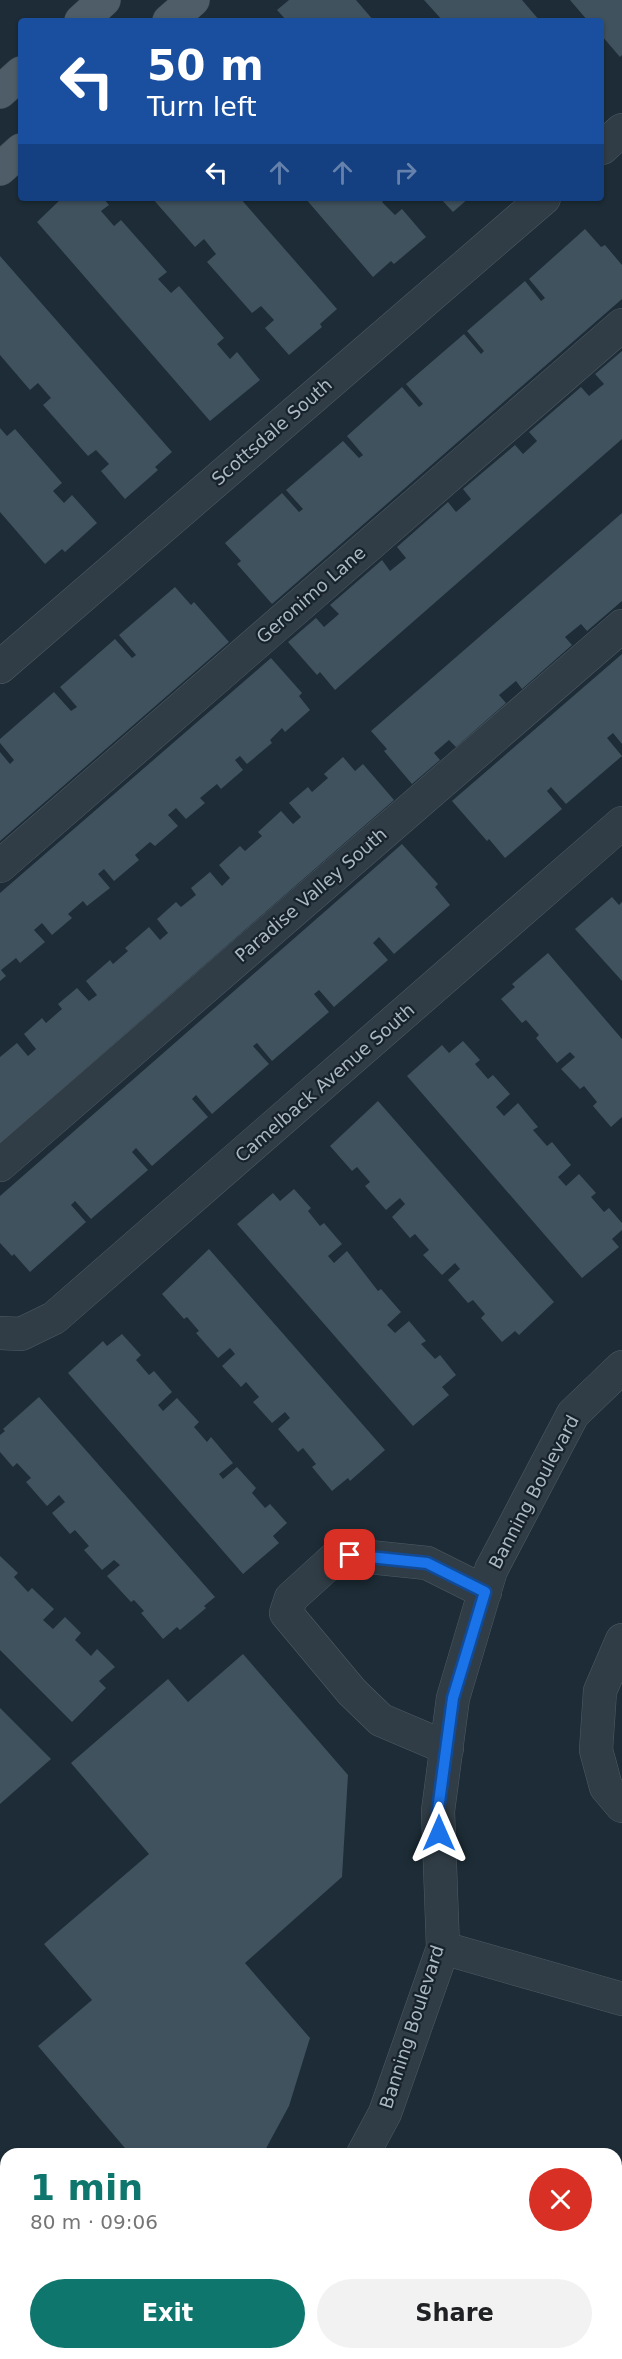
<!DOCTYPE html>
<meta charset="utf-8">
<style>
:root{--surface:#fff;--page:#f2f2f2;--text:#202124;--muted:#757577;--accent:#0f766e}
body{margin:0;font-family:"DejaVu Sans",sans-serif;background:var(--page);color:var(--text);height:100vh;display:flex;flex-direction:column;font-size:22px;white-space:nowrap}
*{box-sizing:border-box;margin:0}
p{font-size:20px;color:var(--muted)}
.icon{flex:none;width:33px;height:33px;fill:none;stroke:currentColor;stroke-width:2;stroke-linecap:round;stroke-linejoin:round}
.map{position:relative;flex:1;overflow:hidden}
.panel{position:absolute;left:0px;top:2148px;width:622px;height:212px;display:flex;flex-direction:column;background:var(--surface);border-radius:18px 18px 0 0;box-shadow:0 2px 4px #0004}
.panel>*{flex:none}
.guide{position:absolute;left:18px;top:18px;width:586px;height:183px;border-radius:6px;box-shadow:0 2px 4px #0004;background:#1a4fa0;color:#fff;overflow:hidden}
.pin{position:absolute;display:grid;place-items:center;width:51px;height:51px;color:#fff;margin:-26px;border-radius:12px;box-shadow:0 3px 9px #0006}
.me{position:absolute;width:66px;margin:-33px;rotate:0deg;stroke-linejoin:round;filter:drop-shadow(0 0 4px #0008)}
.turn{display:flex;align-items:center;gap:21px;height:126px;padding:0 30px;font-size:27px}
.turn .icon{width:78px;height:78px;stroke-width:2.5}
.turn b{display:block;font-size:42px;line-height:51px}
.lanes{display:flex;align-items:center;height:57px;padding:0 30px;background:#0003;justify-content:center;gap:30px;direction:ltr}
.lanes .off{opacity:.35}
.round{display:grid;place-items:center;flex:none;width:63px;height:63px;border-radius:32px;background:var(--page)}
.headline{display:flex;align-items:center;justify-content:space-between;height:102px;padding:0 30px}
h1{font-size:36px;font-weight:600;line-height:45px;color:var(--accent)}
.cta{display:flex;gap:12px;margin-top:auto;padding:12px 30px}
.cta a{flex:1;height:69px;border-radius:36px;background:var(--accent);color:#fff;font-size:24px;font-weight:600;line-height:69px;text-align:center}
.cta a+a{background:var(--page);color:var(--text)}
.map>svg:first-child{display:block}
</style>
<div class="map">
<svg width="622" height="2359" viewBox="0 0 622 2359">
<rect width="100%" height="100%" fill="#1d2c36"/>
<g fill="#40525e">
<path d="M 289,0 L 356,0 L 374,21 L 287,21 L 277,10 Z"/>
<path d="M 424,0 L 522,0 L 540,21 L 443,21 Z"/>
<path d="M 570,0 L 622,0 L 622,55 L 620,57 L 602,36 L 602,21 L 588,21 Z"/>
<path d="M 62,198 L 103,198 L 109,205 L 101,211 L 114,226 L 121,220 L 167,272 L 158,279 L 171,293 L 179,286 L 224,338 L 217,344 L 230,359 L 237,352 L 260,380 L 210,421 L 37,222 Z"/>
<path d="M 152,198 L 240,198 L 337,309 L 320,324 L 322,327 L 289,355 L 265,328 L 274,320 L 261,306 L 252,313 L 207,262 L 216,254 L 204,239 L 195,247 Z"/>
<path d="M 305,198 L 387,198 L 382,202 L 395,215 L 402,209 L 426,237 L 394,264 L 391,261 L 373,277 Z"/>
<path d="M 440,198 L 469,198 L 453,212 Z"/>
<path d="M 585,229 L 601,247 L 605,245 L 622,265 L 622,299 L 272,604 L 237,564 L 241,561 L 225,543 L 282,493 L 299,512 L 303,509 L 286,490 L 343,441 L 359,458 L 363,455 L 347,436 L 402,387 L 419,407 L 423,404 L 406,384 L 464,334 L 481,354 L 484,351 L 467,331 L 525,281 L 541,301 L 545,298 L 529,279 Z"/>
<path d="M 0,256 L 172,452 L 155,467 L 158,470 L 125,499 L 101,471 L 109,464 L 96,450 L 88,456 L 43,405 L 51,398 L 38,383 L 30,390 L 0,355 Z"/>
<path d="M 622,351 L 622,439 L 335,690 L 320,672 L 317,675 L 288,642 L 316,618 L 324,627 L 339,614 L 330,605 L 382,560 L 390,571 L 406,558 L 397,547 L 448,502 L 456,512 L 471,499 L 463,489 L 515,445 L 523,454 L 537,441 L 529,432 L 581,387 L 589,396 L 604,384 L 595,374 Z"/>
<path d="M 0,428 L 7,436 L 15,429 L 62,483 L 53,491 L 64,503 L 72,495 L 97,523 L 65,552 L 62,549 L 45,564 L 0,512 Z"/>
<path d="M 622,513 L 622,601 L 587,631 L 581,624 L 565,637 L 572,645 L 522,689 L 516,681 L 499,695 L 506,703 L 456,747 L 449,740 L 434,753 L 440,760 L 412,784 L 384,751 L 387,749 L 371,731 Z"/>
<path d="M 175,587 L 191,605 L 194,602 L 229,642 L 0,841 L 0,752 L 10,764 L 14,760 L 0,743 L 0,739 L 54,692 L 71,711 L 77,707 L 60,687 L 115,639 L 132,658 L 136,655 L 119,635 Z"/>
<path d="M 622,654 L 622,744 L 613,733 L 607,738 L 622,756 L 566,804 L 551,787 L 547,791 L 562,809 L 505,858 L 489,839 L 487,841 L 452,801 Z"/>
<path d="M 271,658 L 302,693 L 299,696 L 310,710 L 285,732 L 282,728 L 270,740 L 272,743 L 247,764 L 240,756 L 235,760 L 243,770 L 221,789 L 217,784 L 200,798 L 205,803 L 186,819 L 176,808 L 168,815 L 178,826 L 155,846 L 150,842 L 135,855 L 139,860 L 114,881 L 104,869 L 98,874 L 110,888 L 87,906 L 83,901 L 68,914 L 72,918 L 52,935 L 42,923 L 34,930 L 45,942 L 20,963 L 16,958 L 1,970 L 6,976 L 0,981 L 0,893 Z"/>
<path d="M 343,757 L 355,771 L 363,764 L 394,800 L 0,1143 L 0,1057 L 17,1043 L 28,1056 L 36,1049 L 24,1034 L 42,1018 L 46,1023 L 62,1009 L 58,1004 L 77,988 L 89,1001 L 97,995 L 86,981 L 110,960 L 113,964 L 128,951 L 125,948 L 149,927 L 160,940 L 168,933 L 157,919 L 176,902 L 181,907 L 196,895 L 191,888 L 210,872 L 222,886 L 230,878 L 219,865 L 240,846 L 245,851 L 262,836 L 258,832 L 281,811 L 293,824 L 301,817 L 289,803 L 308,787 L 312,792 L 328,778 L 324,774 Z"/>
<path d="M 402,844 L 438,884 L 435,887 L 450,905 L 394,954 L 379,937 L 373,943 L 388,960 L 334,1007 L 319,990 L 314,994 L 329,1012 L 272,1061 L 257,1043 L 253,1046 L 269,1064 L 212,1114 L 196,1095 L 192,1099 L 208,1117 L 152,1166 L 136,1148 L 132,1152 L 148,1170 L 91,1219 L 75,1201 L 71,1205 L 86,1222 L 30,1272 L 14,1254 L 12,1256 L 0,1243 L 0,1196 Z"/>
<path d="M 612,897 L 619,905 L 622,902 L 622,981 L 575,929 Z"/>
<path d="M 548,953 L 622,1039 L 622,1117 L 611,1127 L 593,1106 L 597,1102 L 584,1086 L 580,1089 L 561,1069 L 575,1057 L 570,1052 L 557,1063 L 536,1038 L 539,1035 L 526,1020 L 522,1023 L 501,999 L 515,987 L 512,984 Z"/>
<path d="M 463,1041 L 480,1060 L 475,1064 L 488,1079 L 493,1075 L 510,1094 L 496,1107 L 504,1116 L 518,1103 L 538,1127 L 533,1130 L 547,1146 L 552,1142 L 571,1165 L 558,1177 L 566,1186 L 579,1174 L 596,1193 L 591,1197 L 604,1212 L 609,1208 L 622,1223 L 622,1230 L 612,1239 L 619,1247 L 582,1278 L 407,1076 L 442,1045 L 449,1053 Z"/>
<path d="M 378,1101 L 554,1302 L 519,1335 L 515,1331 L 502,1342 L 481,1318 L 485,1314 L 473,1300 L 468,1303 L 448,1280 L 460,1269 L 455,1263 L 442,1275 L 423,1255 L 429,1250 L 415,1234 L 410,1238 L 392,1217 L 405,1204 L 400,1198 L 386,1210 L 365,1186 L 370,1182 L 357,1167 L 352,1171 L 330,1146 Z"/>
<path d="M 294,1189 L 311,1208 L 308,1211 L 320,1226 L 324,1223 L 342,1244 L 328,1256 L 334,1263 L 347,1251 L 378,1291 L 381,1289 L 401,1312 L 387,1325 L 395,1333 L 409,1321 L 426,1341 L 421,1344 L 435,1359 L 440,1355 L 456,1375 L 442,1387 L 449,1395 L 413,1426 L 237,1224 L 273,1193 L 280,1201 Z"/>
<path d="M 209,1249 L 385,1450 L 350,1481 L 348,1478 L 332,1491 L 312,1467 L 316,1464 L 303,1448 L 298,1452 L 278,1429 L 290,1418 L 285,1412 L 272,1423 L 253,1402 L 259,1397 L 246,1382 L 241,1387 L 222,1366 L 235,1354 L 230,1348 L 218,1358 L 196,1333 L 199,1331 L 187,1317 L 184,1319 L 162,1294 Z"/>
<path d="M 122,1334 L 141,1355 L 136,1360 L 149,1375 L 154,1371 L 172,1392 L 158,1405 L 163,1411 L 177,1398 L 199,1422 L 194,1427 L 207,1442 L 211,1437 L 233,1463 L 219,1474 L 223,1479 L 237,1467 L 256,1488 L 252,1493 L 265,1508 L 270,1504 L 287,1523 L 273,1536 L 279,1543 L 243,1574 L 68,1373 L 103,1341 L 107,1346 Z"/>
<path d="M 39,1397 L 215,1597 L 204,1606 L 206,1608 L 180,1630 L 177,1627 L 163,1639 L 141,1613 L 144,1611 L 134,1600 L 131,1602 L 107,1576 L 120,1565 L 114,1560 L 102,1570 L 84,1550 L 89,1546 L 75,1530 L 70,1534 L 52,1513 L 65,1502 L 59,1495 L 47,1506 L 26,1482 L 31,1478 L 17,1463 L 13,1467 L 0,1452 L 0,1435 L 5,1431 L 3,1429 Z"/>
<path d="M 0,1556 L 18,1573 L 14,1577 L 28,1592 L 32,1588 L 54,1609 L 43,1620 L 53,1629 L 65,1617 L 81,1633 L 75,1640 L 91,1656 L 97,1649 L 115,1667 L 99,1681 L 106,1688 L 72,1722 L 0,1650 Z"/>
<path d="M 243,1654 L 348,1775 L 342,1877 L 245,1963 L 310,2038 L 289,2106 L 263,2154 L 130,2154 L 38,2046 L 92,2000 L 44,1944 L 149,1854 L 71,1763 L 168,1679 L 188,1702 Z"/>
<path d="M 0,1708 L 51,1759 L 0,1804 Z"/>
</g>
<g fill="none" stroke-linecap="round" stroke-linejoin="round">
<defs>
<g id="minor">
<path d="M 602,148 L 622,130"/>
<path d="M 0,667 L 544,198"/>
<path d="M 0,866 L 622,325"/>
<path d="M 0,1165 L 622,626"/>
<path d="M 0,1333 L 21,1334 L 54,1318 L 622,823"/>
<path d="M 622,1640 L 600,1691 L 596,1750 L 606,1787 L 622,1806"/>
<path d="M 447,1748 L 381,1720 L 352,1692 L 286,1613 L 291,1598 L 335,1558 L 350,1555 L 427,1563 L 485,1592"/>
<path d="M 443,1948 L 622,1999"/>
<path d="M 363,2154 L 385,2113 L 443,1948 L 438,1811 L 453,1698 L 491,1570 L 573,1414 L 622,1367"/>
<path d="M 616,2343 L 622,2349"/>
<path d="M 224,2359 L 229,2354"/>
</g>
<g id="major">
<path d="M 81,21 L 104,0"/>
<path d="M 169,21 L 193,0"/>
<path d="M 0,92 L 21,73"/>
<path d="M 0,169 L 21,150"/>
<path d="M 0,2272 L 6,2278"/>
<path d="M 80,2354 L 86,2359"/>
<path d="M 0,2357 L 2,2359"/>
</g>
</defs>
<use href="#minor" stroke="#4e5b65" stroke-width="34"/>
<use href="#major" stroke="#3d4953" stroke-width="34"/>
<use href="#minor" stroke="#313d46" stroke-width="33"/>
<use href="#major" stroke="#4e5d67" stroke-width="33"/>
</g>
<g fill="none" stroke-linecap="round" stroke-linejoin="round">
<defs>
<path id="route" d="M 350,1555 L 427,1563 L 485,1592 L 453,1698 L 438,1810 L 439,1833"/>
</defs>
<use href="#route" stroke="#114b97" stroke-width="15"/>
<use href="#route" stroke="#1a73e8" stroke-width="10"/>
</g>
<g text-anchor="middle" stroke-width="4.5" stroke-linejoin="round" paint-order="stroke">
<g font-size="18" fill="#aab8c4" stroke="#17222b">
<text transform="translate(272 432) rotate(-41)" y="6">Scottsdale South</text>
<text transform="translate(311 595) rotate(-41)" y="6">Geronimo Lane</text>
<text transform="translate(311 895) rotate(-41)" y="6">Paradise Valley South</text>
<text transform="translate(325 1083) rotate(-41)" y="6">Camelback Avenue South</text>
<text transform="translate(534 1492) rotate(-62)" y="6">Banning Boulevard</text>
<text transform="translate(412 2027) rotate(-72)" y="6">Banning Boulevard</text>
</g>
</g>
</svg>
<div class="pin" style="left:350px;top:1555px;background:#d93025"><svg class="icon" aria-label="arrive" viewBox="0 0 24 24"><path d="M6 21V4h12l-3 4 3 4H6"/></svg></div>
<svg class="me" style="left:439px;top:1833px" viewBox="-20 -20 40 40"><path d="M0-17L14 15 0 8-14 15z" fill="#1a73e8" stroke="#fff" stroke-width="4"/></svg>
<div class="guide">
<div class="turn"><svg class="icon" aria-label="left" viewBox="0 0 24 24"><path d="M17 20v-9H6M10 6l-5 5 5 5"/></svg><div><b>50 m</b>Turn left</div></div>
<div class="lanes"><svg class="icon" aria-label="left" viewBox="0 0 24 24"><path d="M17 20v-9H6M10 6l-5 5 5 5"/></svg><svg class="icon off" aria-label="ahead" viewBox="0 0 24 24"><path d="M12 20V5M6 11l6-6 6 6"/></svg><svg class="icon off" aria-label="ahead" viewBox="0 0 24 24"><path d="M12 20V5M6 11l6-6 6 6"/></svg><svg class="icon off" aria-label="right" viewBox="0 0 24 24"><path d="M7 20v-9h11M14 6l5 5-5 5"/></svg></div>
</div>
<section class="panel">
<div class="headline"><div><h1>1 min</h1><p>80 m · 09:06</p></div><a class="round" style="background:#d93025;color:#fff"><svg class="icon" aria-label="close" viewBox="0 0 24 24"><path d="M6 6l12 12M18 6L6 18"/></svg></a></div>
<div class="cta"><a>Exit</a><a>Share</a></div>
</section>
</div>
